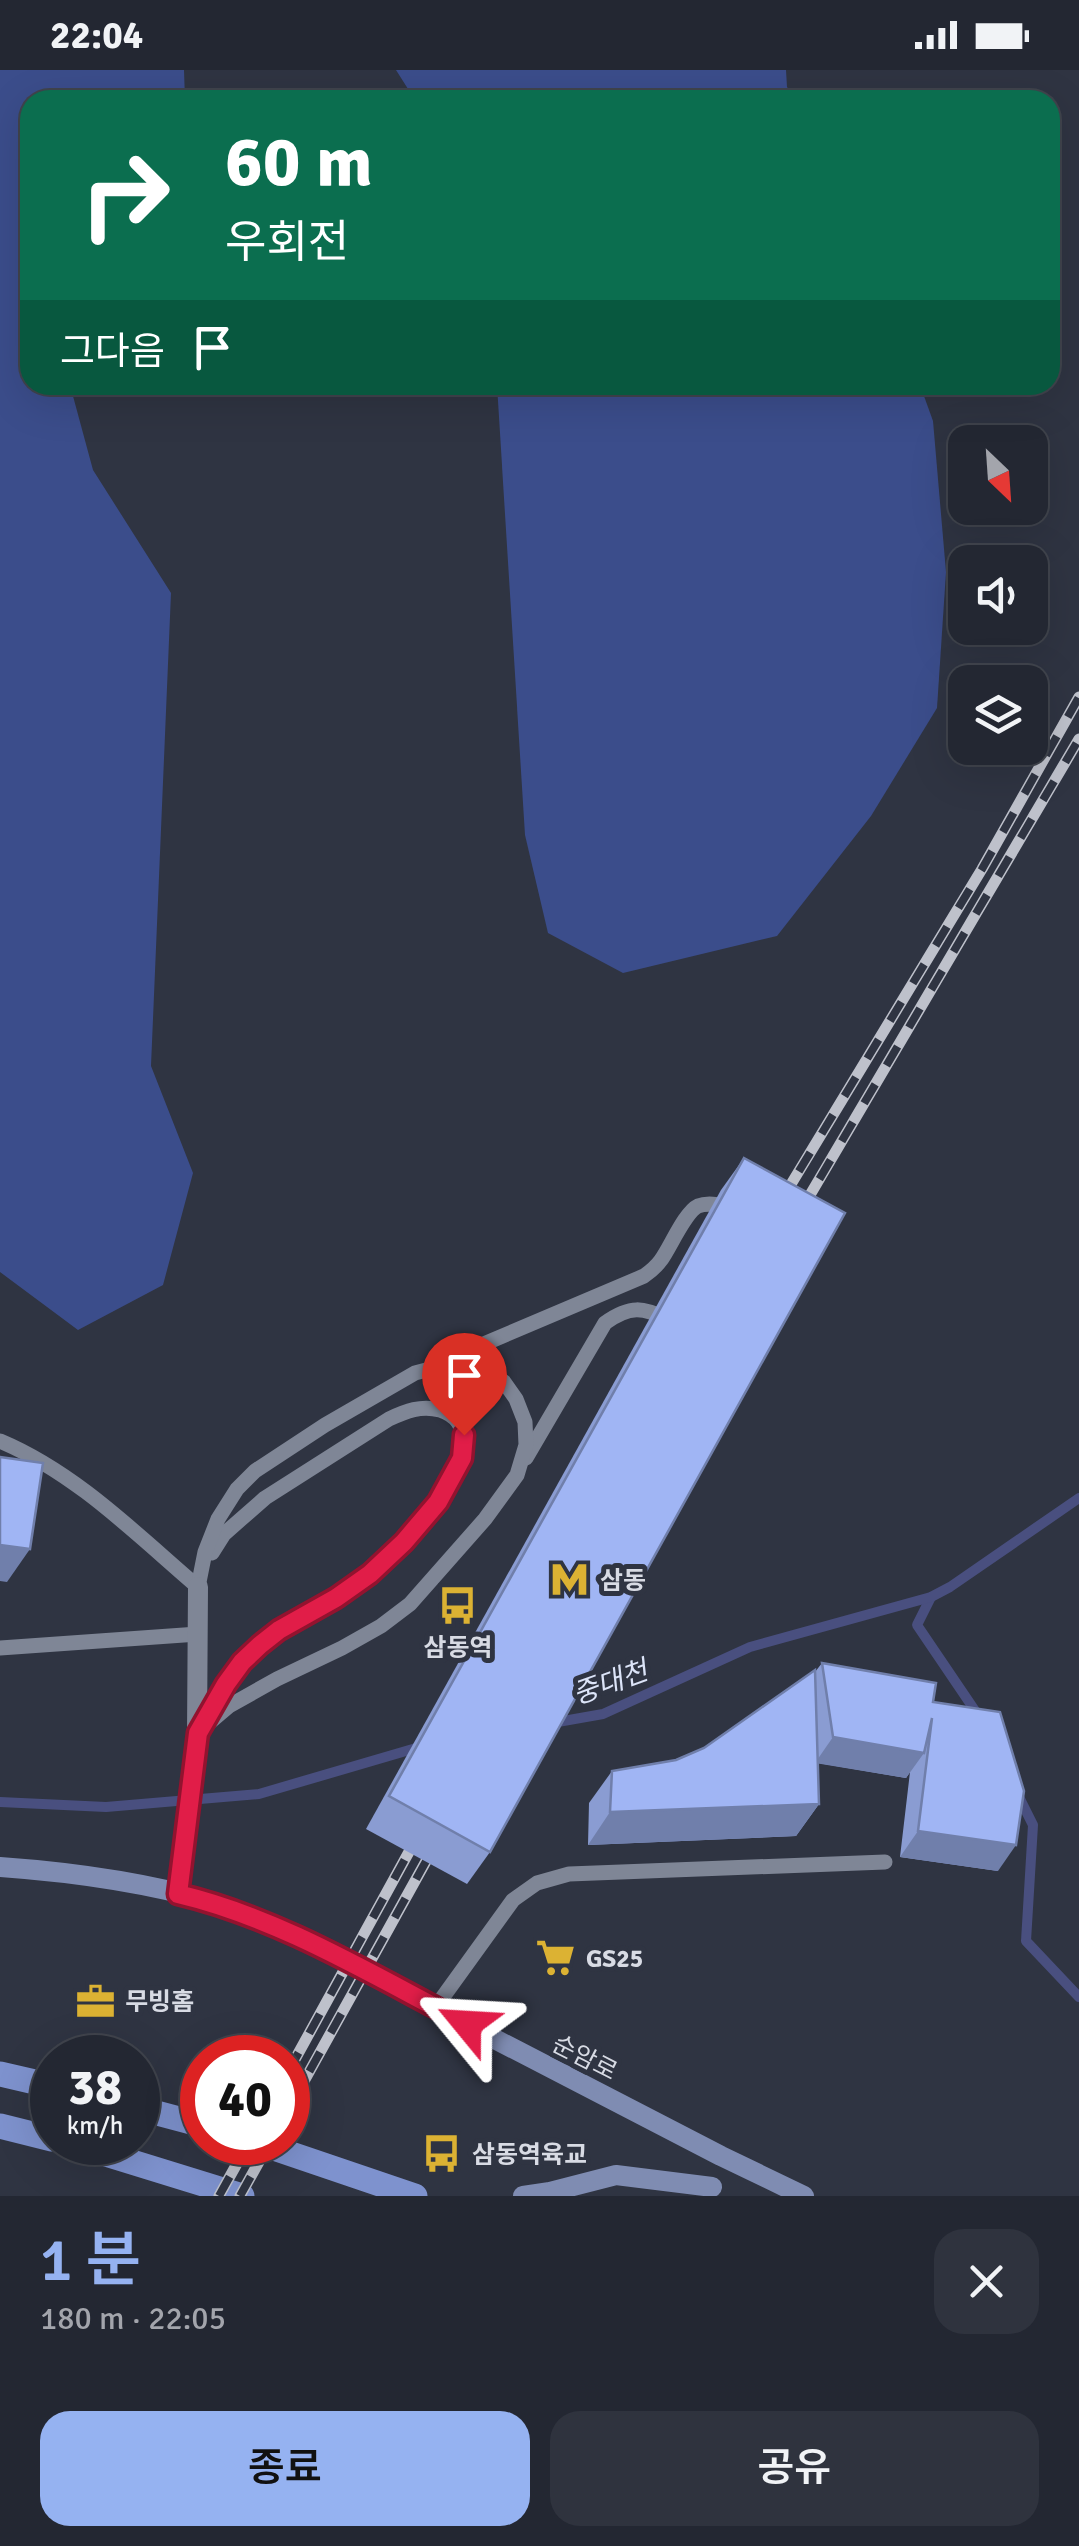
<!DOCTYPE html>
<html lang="ko">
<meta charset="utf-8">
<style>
:root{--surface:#232732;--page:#2f333e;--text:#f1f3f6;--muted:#a3a5ac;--line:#40444d;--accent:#95b2f1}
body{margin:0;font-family:Signika,"Noto Sans KR",sans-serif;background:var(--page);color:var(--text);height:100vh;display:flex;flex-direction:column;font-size:38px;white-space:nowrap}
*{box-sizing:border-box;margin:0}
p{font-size:32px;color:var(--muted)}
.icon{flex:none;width:55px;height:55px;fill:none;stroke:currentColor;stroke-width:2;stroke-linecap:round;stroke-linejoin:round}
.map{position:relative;height:2126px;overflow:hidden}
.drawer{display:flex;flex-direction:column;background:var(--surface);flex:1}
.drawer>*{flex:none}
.banner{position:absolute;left:20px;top:20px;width:1040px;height:305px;border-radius:30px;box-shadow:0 10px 40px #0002,0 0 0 2px var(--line);background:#0b6e4f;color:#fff;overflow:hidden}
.needle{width:65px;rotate:155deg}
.buttons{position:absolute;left:948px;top:355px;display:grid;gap:20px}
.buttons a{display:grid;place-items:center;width:100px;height:100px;border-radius:20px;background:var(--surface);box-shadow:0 10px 40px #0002,0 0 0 2px var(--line);font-size:50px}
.speed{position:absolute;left:30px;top:1965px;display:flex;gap:20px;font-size:50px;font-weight:700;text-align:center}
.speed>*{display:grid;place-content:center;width:130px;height:130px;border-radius:50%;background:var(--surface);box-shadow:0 10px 40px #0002,0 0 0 2px var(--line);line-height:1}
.speed small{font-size:25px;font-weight:400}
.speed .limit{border:15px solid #d22;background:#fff;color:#111}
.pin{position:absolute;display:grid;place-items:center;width:85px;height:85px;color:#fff;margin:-102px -42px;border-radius:50% 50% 50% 0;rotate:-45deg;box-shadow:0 0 10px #0007}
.pin .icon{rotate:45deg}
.me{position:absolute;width:110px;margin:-55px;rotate:297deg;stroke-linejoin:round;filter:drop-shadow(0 0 8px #0008)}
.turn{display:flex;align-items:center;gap:35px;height:210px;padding:0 40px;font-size:45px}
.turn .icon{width:130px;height:130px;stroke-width:2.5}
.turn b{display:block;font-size:70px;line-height:85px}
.then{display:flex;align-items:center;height:95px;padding:0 40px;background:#0003;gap:20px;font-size:38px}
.round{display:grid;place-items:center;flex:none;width:105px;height:105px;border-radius:30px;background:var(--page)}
.head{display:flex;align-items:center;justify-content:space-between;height:170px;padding:0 40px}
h1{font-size:60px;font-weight:600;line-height:75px;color:var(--accent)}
.action{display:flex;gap:20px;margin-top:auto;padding:20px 40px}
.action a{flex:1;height:115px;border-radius:30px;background:var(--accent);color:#111;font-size:40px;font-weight:600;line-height:115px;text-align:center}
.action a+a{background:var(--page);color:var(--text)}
.status{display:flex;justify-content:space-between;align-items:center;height:70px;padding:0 50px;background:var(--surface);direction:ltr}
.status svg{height:28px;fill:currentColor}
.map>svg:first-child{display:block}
</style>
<div class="status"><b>22:04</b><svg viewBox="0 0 49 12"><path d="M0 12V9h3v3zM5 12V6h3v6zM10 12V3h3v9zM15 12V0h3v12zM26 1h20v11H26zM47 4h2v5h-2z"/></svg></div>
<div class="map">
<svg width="1079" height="2126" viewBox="0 0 1079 2126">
<rect width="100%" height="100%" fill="#2f3442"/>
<g fill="#3b4d8b">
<path d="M 0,0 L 184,0 L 185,30 L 30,30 L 30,315 L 70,315 L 93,400 L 171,523 L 151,996 L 193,1103 L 163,1215 L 78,1260 L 0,1202 Z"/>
<path d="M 396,0 L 786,0 L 787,17 L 796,30 L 415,30 Z"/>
<path d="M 497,315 L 920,315 L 933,351 L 946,502 L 937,638 L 871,746 L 777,866 L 623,903 L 548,863 L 525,765 Z"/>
</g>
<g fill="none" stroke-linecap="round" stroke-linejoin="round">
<g stroke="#494f7f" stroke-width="10">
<path d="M 931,1527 L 917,1555 L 980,1648"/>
<path d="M 552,1653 L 603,1644 L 750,1577 L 931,1527 L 950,1517 L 1079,1428"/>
<path d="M 1016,1721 L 1033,1755 L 1026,1871 L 1079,1927"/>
<path d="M 0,1732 L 106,1737 L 259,1724 L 423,1676"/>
</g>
<g stroke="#7f8696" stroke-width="15">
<path d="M 446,1290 L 644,1206 C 651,1201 656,1197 661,1190 C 670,1178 685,1142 698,1136 C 708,1132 720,1135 730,1137"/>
<path d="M 0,1371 C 76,1403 136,1464 198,1517"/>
<path d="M 526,1388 L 605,1253 C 630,1235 643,1237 669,1250"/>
<path d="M 0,1578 L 198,1564"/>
<path d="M 205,1651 C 220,1624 234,1598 258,1577 C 281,1557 309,1545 335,1528 C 380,1500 458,1429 463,1374 C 464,1356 457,1346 440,1340 C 421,1335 406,1341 389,1349 L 265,1428 L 224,1464 L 212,1483"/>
<path d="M 197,1663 L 229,1636 L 277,1609 L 342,1578 L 381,1556 L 410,1534 L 485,1449 L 517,1405 L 526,1375 L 525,1352 L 516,1329 L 504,1312 L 484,1298 L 464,1293 L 441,1296 L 415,1303 L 325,1355 L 255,1401 L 237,1419 L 218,1449 L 205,1482 L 198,1517"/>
<path d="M 435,1938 L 513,1830 L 537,1813 L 569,1804 L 885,1792"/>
</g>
<path stroke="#7f8696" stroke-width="20" d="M 178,1824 L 197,1663 L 198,1517"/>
<g stroke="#7f8cb2" stroke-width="20">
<path d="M 0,1797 C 70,1802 149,1813 217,1833 C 239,1840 261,1851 282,1859 L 721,2086 L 804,2126"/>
<path d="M 523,2126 L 550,2122 L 616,2105 L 712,2117"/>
</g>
<g stroke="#7e92ce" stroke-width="25">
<path d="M 0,2004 L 52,2016"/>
<path d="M 138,2038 L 202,2055"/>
<path d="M 0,2056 L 52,2069"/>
<path d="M 67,2072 L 242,2126"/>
<path d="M 256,2072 L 415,2126"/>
</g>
<defs>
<g id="rail">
<path d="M 776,1139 L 982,799 L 1079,627"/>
<path d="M 797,1147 L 1079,669"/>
<path d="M 288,2002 L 421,1760"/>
<path d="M 288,2040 L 440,1766"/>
<path d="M 219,2126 L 249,2072"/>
<path d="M 240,2126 L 270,2072"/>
</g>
</defs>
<use href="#rail" stroke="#bec1cb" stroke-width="11"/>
<use href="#rail" stroke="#2f3442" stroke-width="8" stroke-dasharray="22" stroke-linecap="butt"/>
</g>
<g fill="#8a9cd2">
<path d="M 744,1088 L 490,1782 L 467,1814 L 366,1759 L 721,1120 Z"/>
<path d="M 822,1593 L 933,1632 L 998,1801 L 900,1787 L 910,1702 L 906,1708 L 818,1693 L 819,1734 L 796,1766 L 588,1775 L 589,1733 L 612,1701 L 676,1690 L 704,1678 L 815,1602 Z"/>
</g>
<g fill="#707fab">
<path d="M 0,1475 L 30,1479 L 7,1512 L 0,1511 Z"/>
<path d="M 833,1667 L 924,1683 L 906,1708 L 815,1693 Z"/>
<path d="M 819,1734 L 796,1766 L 588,1775 L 610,1742 Z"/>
<path d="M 918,1761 L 1016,1775 L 998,1801 L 900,1787 Z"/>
</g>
<g fill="#a0b5f4" stroke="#707fab" stroke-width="2.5">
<path d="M 744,1088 L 845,1143 L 490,1782 L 389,1726 Z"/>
<path d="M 0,1387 L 43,1393 L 30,1479 L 0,1475 Z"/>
<path d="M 822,1593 L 936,1613 L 933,1632 L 1000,1642 L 1024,1721 L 1016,1775 L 918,1761 L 932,1648 L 924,1683 L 833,1667 Z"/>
<path d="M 815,1600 L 819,1734 L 610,1742 L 612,1701 L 676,1690 L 704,1678 Z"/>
</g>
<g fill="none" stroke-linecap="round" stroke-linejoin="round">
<defs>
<path id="route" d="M 464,1365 L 462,1388 L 438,1432 L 404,1472 L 370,1504 L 336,1528 L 279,1560 L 260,1575 L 242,1592 L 226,1614 L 198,1663 L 178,1824 C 280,1848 374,1906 467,1954"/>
</defs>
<use href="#route" stroke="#92132f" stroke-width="25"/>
<use href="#route" stroke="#e11d48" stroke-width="18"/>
</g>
<defs>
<symbol id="metro-bare" viewBox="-9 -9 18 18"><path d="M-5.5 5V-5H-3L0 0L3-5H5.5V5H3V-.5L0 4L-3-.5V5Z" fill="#dcb233" stroke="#2f3442" stroke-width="2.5" paint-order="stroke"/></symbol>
<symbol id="bus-bare" viewBox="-9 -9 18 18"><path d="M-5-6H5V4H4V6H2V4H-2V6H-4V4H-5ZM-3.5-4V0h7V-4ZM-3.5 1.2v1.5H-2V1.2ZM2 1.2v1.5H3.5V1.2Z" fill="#dcb233" stroke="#2f3442" stroke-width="2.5" paint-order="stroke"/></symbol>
<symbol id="supermarket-bare" viewBox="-9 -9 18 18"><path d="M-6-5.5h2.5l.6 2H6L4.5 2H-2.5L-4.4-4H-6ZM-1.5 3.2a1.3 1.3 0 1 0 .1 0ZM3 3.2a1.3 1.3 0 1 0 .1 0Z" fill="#dcb233" stroke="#2f3442" stroke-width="2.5" paint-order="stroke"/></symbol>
<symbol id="office-bare" viewBox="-9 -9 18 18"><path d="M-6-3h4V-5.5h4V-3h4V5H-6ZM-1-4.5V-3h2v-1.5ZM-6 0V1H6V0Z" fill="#dcb233" stroke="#2f3442" stroke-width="2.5" paint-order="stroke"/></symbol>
</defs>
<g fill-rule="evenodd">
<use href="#metro-bare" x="542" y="1482" width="55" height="55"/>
<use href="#bus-bare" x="430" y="1508" width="55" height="55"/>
<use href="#supermarket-bare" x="528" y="1860" width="55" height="55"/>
<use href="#office-bare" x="68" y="1904" width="55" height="55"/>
<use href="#bus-bare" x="414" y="2056" width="55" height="55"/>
</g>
<g text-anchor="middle" stroke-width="10" stroke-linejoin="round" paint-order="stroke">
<g font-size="25" font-weight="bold" fill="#d8dbe4" stroke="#2f3442" text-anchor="start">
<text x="600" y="1519">삼동</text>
<text x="458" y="1586" text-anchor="middle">삼동역</text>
<text x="586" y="1897">GS25</text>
<text x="125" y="1940">무빙홈</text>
<text x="472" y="2093">삼동역육교</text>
</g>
<g font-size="25" fill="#d8dbe4" stroke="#2f3442">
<text transform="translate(585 1987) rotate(27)" y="9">순암로</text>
</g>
<g font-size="28" font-style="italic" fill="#dce4f8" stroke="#2f3442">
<text transform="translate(610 1612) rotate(-20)" y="10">중대천</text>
</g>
</g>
</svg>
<div class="buttons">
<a><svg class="needle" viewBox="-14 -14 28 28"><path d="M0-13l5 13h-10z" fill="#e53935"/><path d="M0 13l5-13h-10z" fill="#a3a5ac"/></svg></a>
<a><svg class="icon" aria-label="sound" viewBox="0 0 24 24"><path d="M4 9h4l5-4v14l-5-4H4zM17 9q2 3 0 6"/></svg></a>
<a><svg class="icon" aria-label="layers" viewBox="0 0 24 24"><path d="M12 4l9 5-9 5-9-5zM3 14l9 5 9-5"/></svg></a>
</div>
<div class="speed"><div>38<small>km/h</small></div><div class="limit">40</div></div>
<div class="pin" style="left:464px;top:1365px;background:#d93025"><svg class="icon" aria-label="arrive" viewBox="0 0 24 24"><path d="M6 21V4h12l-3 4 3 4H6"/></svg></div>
<svg class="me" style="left:467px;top:1954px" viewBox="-20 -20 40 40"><path d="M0-17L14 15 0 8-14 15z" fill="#e11d48" stroke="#fff" stroke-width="4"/></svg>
<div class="banner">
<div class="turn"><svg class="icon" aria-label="right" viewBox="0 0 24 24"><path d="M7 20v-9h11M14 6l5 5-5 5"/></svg><div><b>60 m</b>우회전</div></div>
<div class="then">그다음<svg class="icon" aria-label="arrive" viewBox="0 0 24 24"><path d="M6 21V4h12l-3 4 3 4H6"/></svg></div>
</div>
</div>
<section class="drawer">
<div class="head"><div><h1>1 분</h1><p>180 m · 22:05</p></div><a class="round"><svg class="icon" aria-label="close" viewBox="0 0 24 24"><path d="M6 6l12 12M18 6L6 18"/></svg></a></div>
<div class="action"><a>종료</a><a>공유</a></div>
</section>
